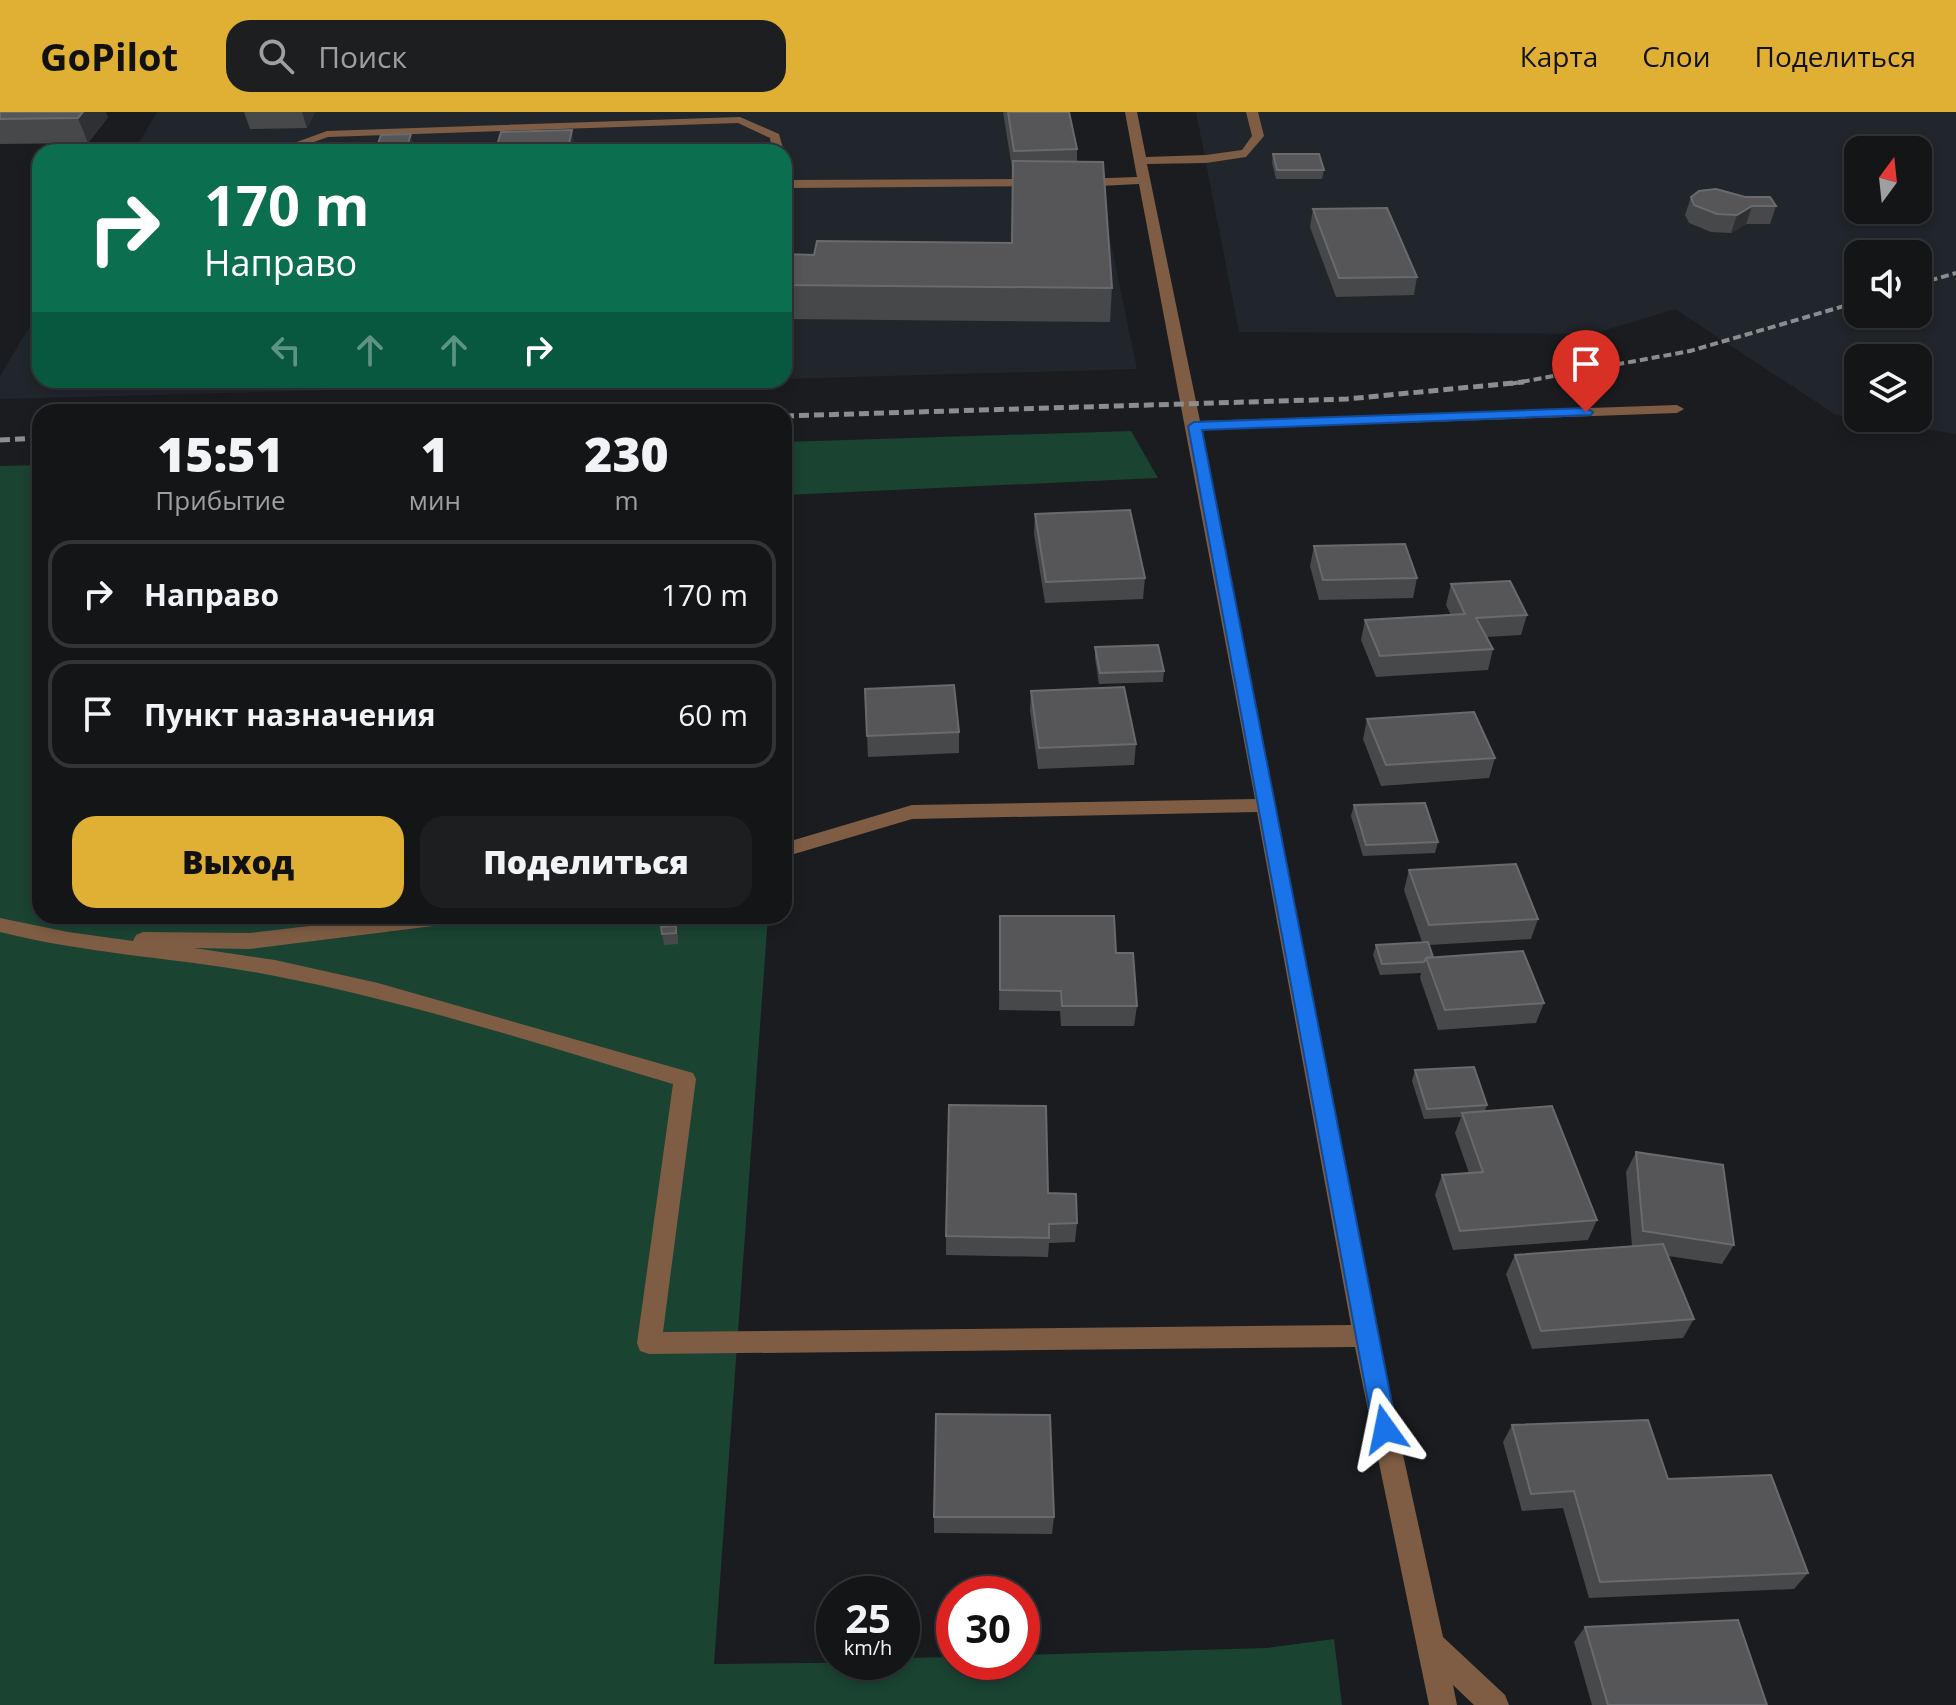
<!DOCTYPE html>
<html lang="ru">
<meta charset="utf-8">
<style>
:root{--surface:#141517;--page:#1d1e20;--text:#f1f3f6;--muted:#9d9fa1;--line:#333436;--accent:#dfb034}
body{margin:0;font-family:"Open Sans",sans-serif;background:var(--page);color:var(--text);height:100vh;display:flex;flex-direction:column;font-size:30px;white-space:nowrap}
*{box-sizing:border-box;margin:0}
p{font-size:26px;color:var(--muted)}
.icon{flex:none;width:44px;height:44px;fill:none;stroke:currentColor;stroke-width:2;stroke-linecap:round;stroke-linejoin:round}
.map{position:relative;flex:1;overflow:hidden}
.details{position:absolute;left:32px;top:292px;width:760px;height:520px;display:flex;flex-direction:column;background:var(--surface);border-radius:24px;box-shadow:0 4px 12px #0003,0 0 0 2px var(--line)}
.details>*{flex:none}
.guide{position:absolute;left:32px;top:32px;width:760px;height:244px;border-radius:24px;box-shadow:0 4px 12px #0003,0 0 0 2px var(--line);background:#0b6e4f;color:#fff;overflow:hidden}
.needle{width:52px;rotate:15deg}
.fabs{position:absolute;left:1844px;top:24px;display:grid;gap:16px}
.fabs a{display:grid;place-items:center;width:88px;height:88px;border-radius:16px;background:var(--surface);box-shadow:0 4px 12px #0003,0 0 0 2px var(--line);font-size:40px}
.speed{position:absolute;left:816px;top:1464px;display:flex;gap:16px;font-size:40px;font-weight:700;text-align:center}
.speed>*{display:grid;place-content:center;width:104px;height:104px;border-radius:50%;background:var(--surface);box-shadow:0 4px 12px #0003,0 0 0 2px var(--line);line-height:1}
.speed small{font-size:20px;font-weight:400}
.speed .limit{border:12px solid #d22;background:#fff;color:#111}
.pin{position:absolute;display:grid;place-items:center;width:68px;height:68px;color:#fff;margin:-82px -34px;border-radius:50% 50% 50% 0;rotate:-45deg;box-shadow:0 0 8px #0007}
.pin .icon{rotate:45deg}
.me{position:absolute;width:88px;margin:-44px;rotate:348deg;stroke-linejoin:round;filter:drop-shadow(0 0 6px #0008)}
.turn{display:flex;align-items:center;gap:28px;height:168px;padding:0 40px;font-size:36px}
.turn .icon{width:104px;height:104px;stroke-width:2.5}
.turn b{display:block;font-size:56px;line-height:68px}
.lanes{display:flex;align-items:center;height:76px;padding:0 40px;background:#0003;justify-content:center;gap:40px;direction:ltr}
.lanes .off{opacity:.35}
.eta{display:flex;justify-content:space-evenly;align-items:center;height:136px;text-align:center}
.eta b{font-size:48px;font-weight:800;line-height:56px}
.button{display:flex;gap:16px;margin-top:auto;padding:16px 40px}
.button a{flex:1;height:92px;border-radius:24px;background:var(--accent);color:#111;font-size:32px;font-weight:800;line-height:92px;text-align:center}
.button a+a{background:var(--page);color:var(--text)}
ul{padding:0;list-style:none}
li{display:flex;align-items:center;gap:24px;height:108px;margin:0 16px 12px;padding:0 24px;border:4px solid var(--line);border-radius:24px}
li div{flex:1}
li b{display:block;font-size:30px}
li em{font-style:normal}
header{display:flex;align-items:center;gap:48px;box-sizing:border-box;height:112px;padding:0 40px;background:var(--accent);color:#111}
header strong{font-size:38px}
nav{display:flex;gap:44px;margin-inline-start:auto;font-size:28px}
.search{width:560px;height:72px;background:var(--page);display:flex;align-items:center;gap:20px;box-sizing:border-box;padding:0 28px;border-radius:24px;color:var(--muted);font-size:30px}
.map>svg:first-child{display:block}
</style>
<header>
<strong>GoPilot</strong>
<div class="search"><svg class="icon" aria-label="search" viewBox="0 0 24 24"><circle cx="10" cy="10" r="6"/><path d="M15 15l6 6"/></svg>Поиск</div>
<nav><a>Карта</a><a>Слои</a><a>Поделиться</a></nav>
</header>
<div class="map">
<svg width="1956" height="1593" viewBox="0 0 1956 1593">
<rect width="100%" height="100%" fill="#1b1c1f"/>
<g fill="#21252c" fill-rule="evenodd">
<path d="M 157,0 L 1062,0 L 1076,63 L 1101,83 L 1137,257 L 784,267 L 784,40 L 133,40 Z"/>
<path d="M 1196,0 L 1956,0 L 1956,322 L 1836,303 L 1675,197 L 1593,222 L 1239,220 ZM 1858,38 L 1918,38 L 1918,98 L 1858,98 ZM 1858,142 L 1918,142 L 1918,202 L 1858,202 ZM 1858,246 L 1918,246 L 1918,306 L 1858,306 Z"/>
<path d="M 40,197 L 40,268 L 728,268 L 0,287 L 0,264 Z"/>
</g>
<g fill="#1a4332">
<path d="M 1131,319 L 1158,366 L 784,383 L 784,330 Z"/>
<path d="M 40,353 L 40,804 L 768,804 L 714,1552 L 902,1550 L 902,1546 L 954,1545 L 954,1550 L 1022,1550 L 1022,1543 L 1267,1536 L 1334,1527 L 1342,1593 L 0,1593 L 0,354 Z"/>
</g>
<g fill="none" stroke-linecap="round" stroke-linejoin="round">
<g fill="#7f5d44" fill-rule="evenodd">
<path d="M 1125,0 L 1137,0 L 1146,45 L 1206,43 L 1242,38 L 1252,24 L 1246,0 L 1258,0 L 1264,24 L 1246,45 L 1206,51 L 1147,52 L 1200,309 L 1677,293 L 1684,297 L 1677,301 L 1202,318 L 1377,1224 L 1443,1525 L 1505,1583 L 1509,1593 L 1474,1593 L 1453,1573 L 1457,1593 L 1429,1593 L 1355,1235 L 649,1242 L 640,1239 L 637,1231 L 673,972 C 542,933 410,890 275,864 C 184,846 91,843 0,820 L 0,806 L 68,820 L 133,829 L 136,823 L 143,820 L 249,821 L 395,804 L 467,804 L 457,811 L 249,837 L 194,836 L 275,848 L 378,871 L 693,961 L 696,967 L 663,1220 L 1351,1213 L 1257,700 L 912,707 L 784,745 L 784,731 L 912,693 L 1255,687 L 1139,72 L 1080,75 L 1074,71 L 1080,67 L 1137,65 Z"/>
<path d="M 740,5 L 779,22 L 784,40 L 772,40 L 770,26 L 738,11 L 328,25 L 286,40 L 269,40 L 327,19 Z"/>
<path d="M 1040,67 L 1044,68 L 1044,74 L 789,76 L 790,147 L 784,151 L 784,68 Z"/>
</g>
<g stroke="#8c8d8f" stroke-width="4" stroke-dasharray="8 4" stroke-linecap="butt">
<path d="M 1918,172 L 1956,161"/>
<path d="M 1510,272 L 1690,239 L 1858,190"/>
</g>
<g stroke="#8c8d8f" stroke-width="5" stroke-dasharray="10 5" stroke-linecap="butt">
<path d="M 784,304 L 1347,287 L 1524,270"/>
<path d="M 0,328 L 40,326"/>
</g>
</g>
<g fill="#46484a">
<path d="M 0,0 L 108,5 L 88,31 L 0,32 Z"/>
<path d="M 244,0 L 315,0 L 307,16 L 250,17 Z"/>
<path d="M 1003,0 L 1069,0 L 1077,37 L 1077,50 L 1112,176 L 1110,210 L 784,207 L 784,173 L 814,143 L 1012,131 L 1012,56 Z"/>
<path d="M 1273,42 L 1324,58 L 1322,67 L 1276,67 L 1272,51 Z"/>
<path d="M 1691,85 L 1776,94 L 1770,112 L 1746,112 L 1731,121 L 1711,120 L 1689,111 L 1685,103 Z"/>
<path d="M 1313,97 L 1417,165 L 1414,183 L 1336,185 L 1310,115 Z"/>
<path d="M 1035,402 L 1145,466 L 1143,487 L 1045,491 L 1034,422 Z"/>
<path d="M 1314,434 L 1417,466 L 1413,486 L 1319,488 L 1310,454 Z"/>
<path d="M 1451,472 L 1527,503 L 1521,523 L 1487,525 L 1493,537 L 1488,558 L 1376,565 L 1361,528 L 1365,508 L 1451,503 L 1446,493 Z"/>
<path d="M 1095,535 L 1164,559 L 1163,570 L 1099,572 L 1095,546 Z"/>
<path d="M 1031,579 L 1136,632 L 1134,653 L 1038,657 L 1030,599 Z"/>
<path d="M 1367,607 L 1495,646 L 1489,666 L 1381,674 L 1363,627 Z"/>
<path d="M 959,620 L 959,641 L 868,645 L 867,624 Z"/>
<path d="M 1354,693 L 1438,730 L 1435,741 L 1363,744 L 1351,704 Z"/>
<path d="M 1409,758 L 1538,807 L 1531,827 L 1429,833 L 1433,845 L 1544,891 L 1536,911 L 1438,918 L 1420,866 L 1421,861 L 1380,863 L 1373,843 L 1376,833 L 1422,830 L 1404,778 Z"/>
<path d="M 1000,804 L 1116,841 L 1137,894 L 1134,914 L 1061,914 L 1060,899 L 999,898 Z"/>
<path d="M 676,814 L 678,824 L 678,832 L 664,833 L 662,822 Z"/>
<path d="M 1415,958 L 1487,993 L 1485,999 L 1597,1108 L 1588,1128 L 1453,1138 L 1435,1083 L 1442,1063 L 1469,1061 L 1455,1021 L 1461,1005 L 1424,1007 L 1412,969 Z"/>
<path d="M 1636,1040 L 1734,1133 L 1722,1152 L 1668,1144 L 1694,1207 L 1683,1226 L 1532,1237 L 1506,1162 L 1515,1143 L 1632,1134 L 1626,1060 Z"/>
<path d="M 1048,1081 L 1077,1111 L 1075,1130 L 1049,1131 L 1048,1145 L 946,1143 L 946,1124 Z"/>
<path d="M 1512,1313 L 1668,1367 L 1808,1461 L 1794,1477 L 1589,1486 L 1563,1396 L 1522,1399 L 1503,1330 Z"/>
<path d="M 934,1405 L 1054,1405 L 1052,1422 L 934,1421 Z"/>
<path d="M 1585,1515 L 1767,1593 L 1592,1593 L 1574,1530 Z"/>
</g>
<g fill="#2f3033">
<path d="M 83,0 L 106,0 L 108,5 L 88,31 L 78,6 Z"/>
<path d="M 302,0 L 315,0 L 307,16 Z"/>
<path d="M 572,18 L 576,40 L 567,40 Z"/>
<path d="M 411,22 L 413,31 L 410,40 L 405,40 Z"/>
<path d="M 1752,94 L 1746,112 L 1731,121 L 1737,103 Z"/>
</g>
<g fill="#565659" stroke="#696a6d" stroke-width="2">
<path d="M 0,0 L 83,0 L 78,6 L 0,7 Z"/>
<path d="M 1008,0 L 1069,0 L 1077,37 L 1014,39 Z"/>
<path d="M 572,18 L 567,40 L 495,40 L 501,20 Z"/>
<path d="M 411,22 L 405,40 L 375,40 L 381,23 Z"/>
<path d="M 1273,42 L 1319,42 L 1324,58 L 1277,58 Z"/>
<path d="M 1013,49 L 1103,50 L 1112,176 L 784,173 L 784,142 L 814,143 L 817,129 L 1012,131 Z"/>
<path d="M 1716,77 L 1745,85 L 1770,85 L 1776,94 L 1752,94 L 1737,103 L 1717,102 L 1694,93 L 1691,85 L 1699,79 Z"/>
<path d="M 1387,96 L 1417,165 L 1339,166 L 1313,97 Z"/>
<path d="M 1130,398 L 1145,466 L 1046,470 L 1035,402 Z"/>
<path d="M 1405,432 L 1417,466 L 1323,468 L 1314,434 Z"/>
<path d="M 1510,469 L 1527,503 L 1476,506 L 1493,537 L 1380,544 L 1365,508 L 1465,502 L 1451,472 Z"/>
<path d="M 1158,533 L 1164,559 L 1100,561 L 1095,535 Z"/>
<path d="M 954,573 L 959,620 L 867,624 L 865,577 Z"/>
<path d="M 1124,575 L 1136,632 L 1039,636 L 1031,579 Z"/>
<path d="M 1474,600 L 1495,646 L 1386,653 L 1367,607 Z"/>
<path d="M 1425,691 L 1438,730 L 1366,733 L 1354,693 Z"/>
<path d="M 1516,752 L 1538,807 L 1429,813 L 1409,758 Z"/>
<path d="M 1000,804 L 1114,804 L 1116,841 L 1133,841 L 1137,894 L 1062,894 L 1061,879 L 1000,878 Z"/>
<path d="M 676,814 L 676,821 L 662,822 L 661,815 Z"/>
<path d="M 1428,830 L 1433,845 L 1426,846 L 1424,850 L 1382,852 L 1376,833 Z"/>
<path d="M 1523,839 L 1544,891 L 1445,898 L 1426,846 Z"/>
<path d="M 1474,955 L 1487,993 L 1427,997 L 1415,958 Z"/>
<path d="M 949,993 L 1046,994 L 1048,1081 L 1076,1082 L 1077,1111 L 1049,1112 L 1049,1126 L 946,1124 Z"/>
<path d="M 1552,994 L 1597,1108 L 1460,1119 L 1442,1063 L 1483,1060 L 1462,1001 Z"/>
<path d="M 1636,1040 L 1723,1053 L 1734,1133 L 1643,1119 Z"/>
<path d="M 1663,1132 L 1694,1207 L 1541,1219 L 1515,1143 Z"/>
<path d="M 936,1302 L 1050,1303 L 1054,1405 L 934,1405 Z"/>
<path d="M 1648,1308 L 1668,1367 L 1771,1363 L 1808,1461 L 1600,1470 L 1574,1379 L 1531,1382 L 1512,1313 Z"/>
<path d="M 1738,1508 L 1767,1593 L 1608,1593 L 1585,1515 Z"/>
</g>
<path fill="#1a73e8" stroke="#114b97" stroke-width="2" d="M 1586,296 L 1593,300 L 1591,303 L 1202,318 L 1397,1317 L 1393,1325 L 1385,1328 L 1377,1325 L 1373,1317 L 1188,314 L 1194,310 Z"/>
</svg>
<div class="fabs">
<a><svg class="needle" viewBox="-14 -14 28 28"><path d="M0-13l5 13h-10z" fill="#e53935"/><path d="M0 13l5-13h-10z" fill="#9d9fa1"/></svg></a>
<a><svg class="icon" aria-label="sound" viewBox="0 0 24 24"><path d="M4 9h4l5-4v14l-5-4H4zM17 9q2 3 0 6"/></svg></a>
<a><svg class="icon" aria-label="layers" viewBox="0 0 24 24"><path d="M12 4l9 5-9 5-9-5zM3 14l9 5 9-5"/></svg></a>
</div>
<div class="speed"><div>25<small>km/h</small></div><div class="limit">30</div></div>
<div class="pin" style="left:1586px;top:300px;background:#d93025"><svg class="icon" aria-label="arrive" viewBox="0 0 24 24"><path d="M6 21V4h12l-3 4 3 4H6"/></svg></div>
<svg class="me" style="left:1385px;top:1317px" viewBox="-20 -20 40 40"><path d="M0-17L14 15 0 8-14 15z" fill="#1a73e8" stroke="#fff" stroke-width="4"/></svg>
<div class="guide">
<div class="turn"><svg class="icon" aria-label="right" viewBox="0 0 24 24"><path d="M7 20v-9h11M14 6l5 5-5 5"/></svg><div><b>170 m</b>Направо</div></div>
<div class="lanes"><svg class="icon off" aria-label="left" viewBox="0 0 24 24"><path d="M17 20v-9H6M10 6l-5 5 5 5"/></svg><svg class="icon off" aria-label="ahead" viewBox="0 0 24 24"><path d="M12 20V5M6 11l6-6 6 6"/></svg><svg class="icon off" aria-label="ahead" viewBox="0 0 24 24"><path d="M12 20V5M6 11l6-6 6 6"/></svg><svg class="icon" aria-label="right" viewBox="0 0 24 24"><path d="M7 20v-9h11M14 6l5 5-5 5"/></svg></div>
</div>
<section class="details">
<div class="eta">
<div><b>15:51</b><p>Прибытие</p></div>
<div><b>1</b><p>мин</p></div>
<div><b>230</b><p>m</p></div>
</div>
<ul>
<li><svg class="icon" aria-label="right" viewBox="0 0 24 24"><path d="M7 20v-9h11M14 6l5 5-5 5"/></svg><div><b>Направо</b></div><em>170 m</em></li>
<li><svg class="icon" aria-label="arrive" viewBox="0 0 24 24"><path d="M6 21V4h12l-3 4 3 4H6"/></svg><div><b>Пункт назначения</b></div><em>60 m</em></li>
</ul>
<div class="button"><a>Выход</a><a>Поделиться</a></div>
</section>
</div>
